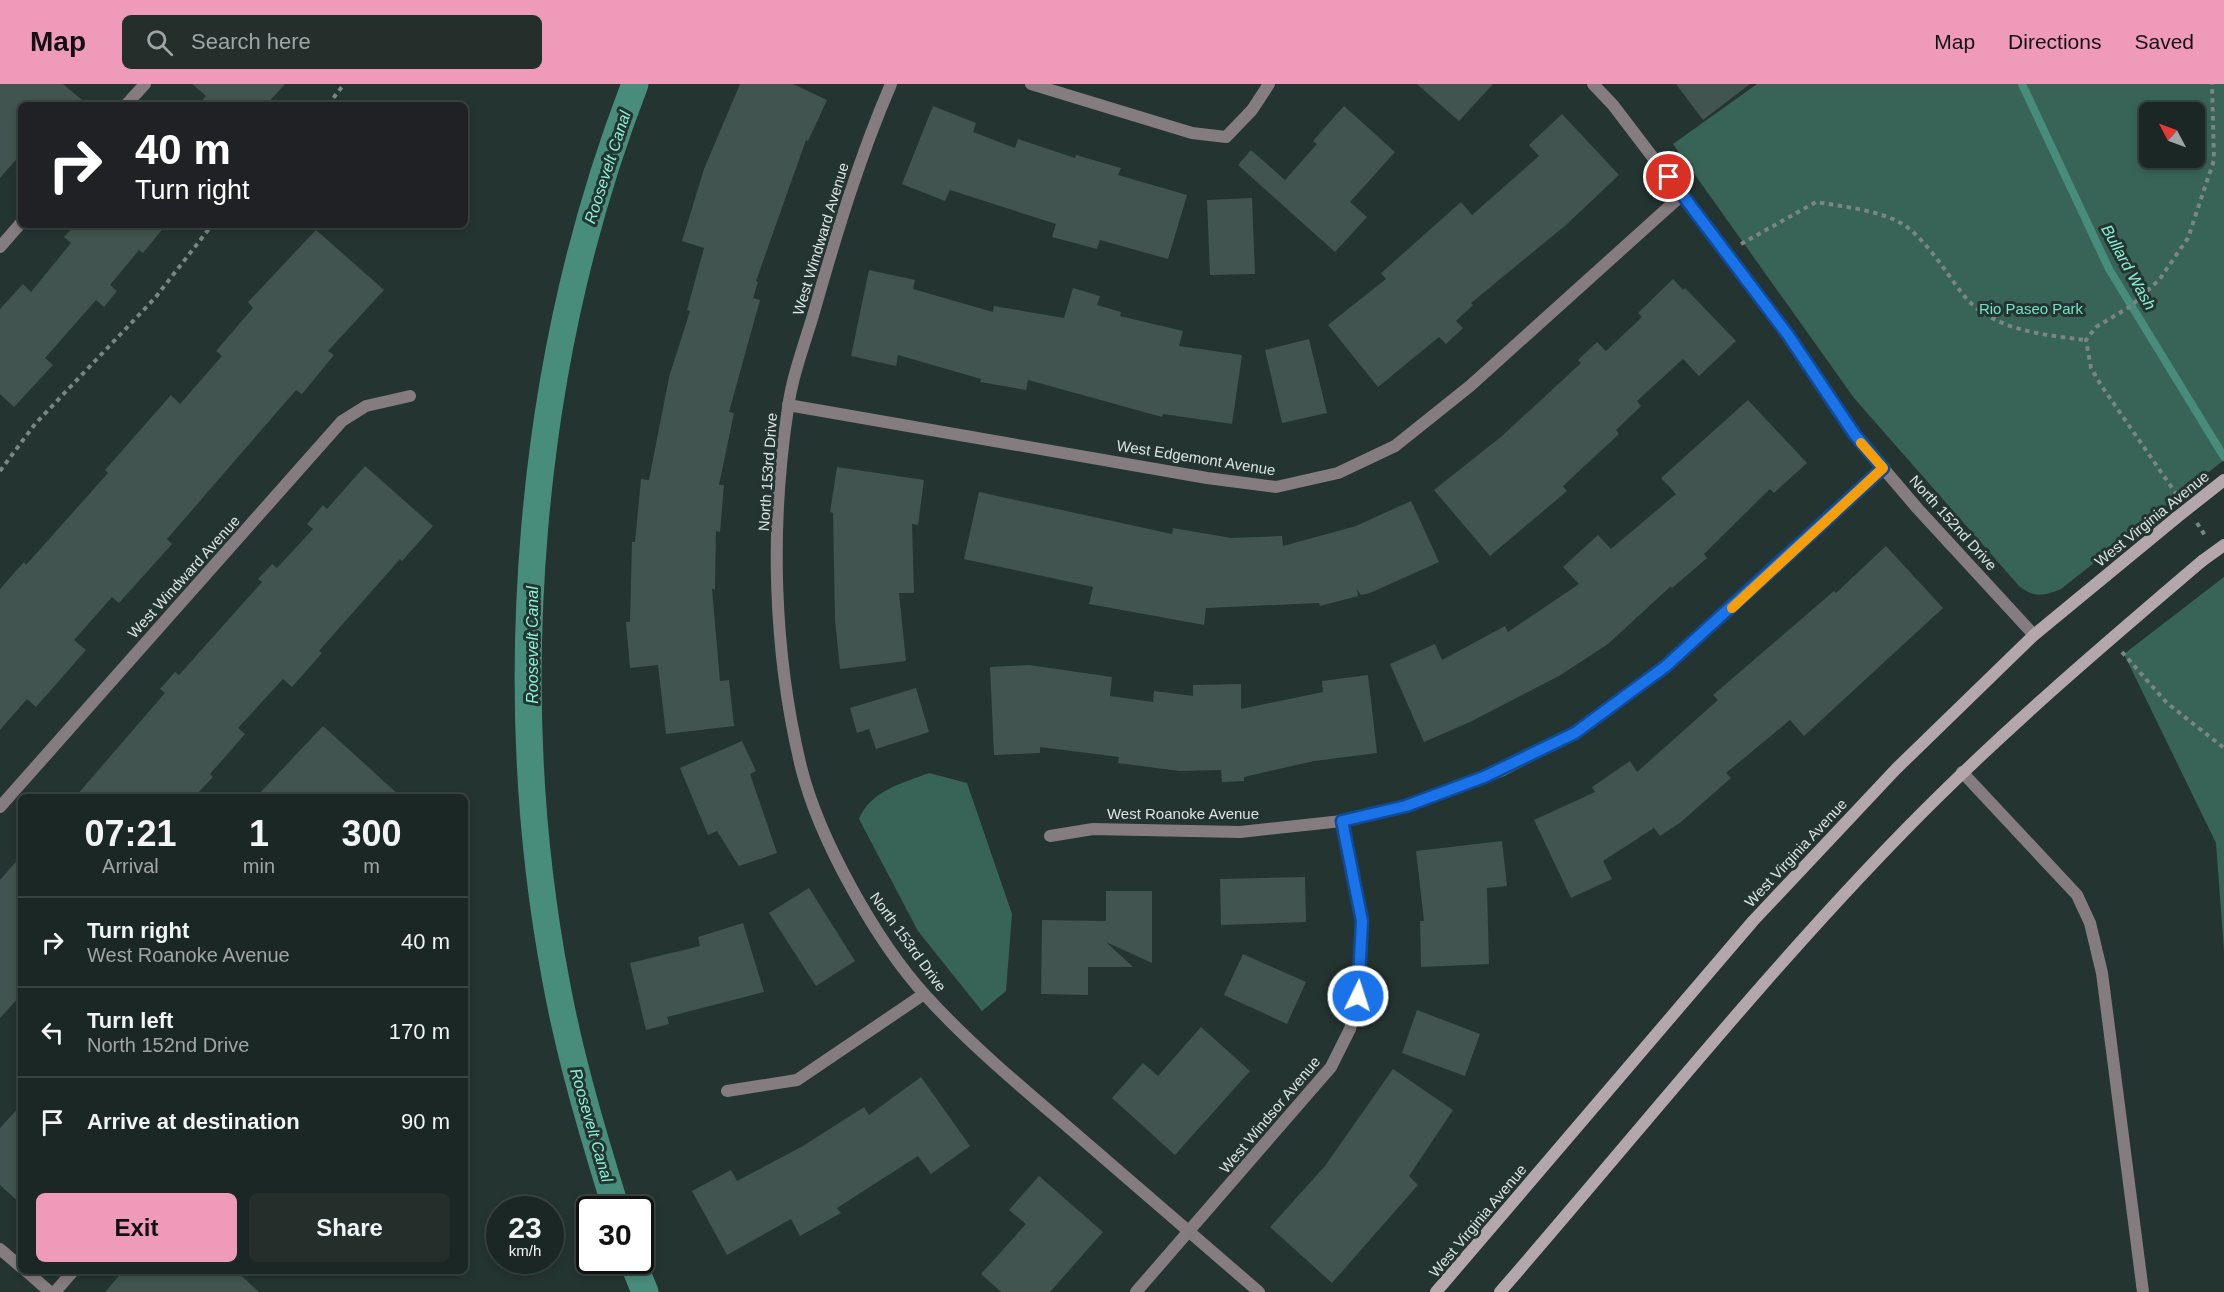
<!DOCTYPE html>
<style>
:root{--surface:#1b2724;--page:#242f2c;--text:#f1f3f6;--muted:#a0a5a6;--line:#394441;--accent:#ef9ab8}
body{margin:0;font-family:Helvetica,sans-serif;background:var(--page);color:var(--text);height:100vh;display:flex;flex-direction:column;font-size:22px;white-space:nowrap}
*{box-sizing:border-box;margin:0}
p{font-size:20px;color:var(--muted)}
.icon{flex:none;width:33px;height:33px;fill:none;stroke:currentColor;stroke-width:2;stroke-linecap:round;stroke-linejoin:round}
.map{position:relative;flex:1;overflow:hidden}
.side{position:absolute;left:18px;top:710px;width:450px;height:480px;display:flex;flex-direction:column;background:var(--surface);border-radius:9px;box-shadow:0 3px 9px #0003,0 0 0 2px var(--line)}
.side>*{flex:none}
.top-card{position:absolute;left:18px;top:18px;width:450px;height:126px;border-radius:9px;box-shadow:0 3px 9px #0003,0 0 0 2px var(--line);background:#202124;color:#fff;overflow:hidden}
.needle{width:39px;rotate:311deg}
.fabs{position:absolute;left:2139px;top:18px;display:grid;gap:12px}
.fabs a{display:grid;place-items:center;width:66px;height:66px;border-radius:9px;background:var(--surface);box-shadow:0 3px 9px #0003,0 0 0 2px var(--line);font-size:30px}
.speed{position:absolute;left:486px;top:1112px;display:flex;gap:12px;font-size:30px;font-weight:700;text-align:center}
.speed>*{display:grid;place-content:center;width:78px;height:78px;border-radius:50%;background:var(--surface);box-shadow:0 3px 9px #0003,0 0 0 2px var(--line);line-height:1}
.speed small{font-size:15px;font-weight:400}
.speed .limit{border:3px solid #111;border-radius:9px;background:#fff;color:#111}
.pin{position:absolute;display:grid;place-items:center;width:51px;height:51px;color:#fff;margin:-26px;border:3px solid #fff;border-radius:50%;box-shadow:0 2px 6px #0007}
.me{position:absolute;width:66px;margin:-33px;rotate:4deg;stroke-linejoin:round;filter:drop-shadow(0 0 4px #0008)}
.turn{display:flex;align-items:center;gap:21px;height:126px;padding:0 18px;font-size:27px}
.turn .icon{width:78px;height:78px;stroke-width:2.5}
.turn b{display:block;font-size:42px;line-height:51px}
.eta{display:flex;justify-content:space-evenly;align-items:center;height:102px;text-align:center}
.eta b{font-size:36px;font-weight:700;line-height:42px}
.action{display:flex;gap:12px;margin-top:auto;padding:12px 18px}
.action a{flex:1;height:69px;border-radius:9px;background:var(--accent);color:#111;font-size:24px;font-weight:700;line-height:69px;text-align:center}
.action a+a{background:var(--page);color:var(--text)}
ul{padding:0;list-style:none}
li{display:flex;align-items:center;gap:18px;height:90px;padding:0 18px;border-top:2px solid var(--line)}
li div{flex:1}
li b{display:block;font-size:22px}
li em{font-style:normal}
header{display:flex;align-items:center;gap:36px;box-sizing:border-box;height:84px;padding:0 30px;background:var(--accent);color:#111}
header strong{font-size:28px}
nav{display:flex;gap:33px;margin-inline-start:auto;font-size:21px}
.search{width:420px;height:54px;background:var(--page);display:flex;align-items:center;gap:15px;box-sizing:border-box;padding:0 21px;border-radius:9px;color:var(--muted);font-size:22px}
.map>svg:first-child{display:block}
</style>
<header>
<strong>Map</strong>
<div class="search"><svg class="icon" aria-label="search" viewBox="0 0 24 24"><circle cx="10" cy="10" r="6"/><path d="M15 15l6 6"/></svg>Search here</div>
<nav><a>Map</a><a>Directions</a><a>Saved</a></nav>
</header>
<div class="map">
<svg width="2224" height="1208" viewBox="0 0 2224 1208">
<rect width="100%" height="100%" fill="#243430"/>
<g fill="#386458" fill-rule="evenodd">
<path d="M 1757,0 L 2224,0 L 2224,376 L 2061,505 C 2044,512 2034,514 2019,502 L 1854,314 L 1673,60 ZM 2150,28 L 2194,28 L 2194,74 L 2150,74 Z"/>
<path d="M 2224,493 L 2224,867 L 2216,759 L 2124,570 Z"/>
<path d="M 929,689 L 967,699 L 1012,830 L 1006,907 L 982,927 L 918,847 L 859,735 C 870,707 903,699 929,689 Z"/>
</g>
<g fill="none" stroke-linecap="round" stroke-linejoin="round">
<path stroke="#488c7b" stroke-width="8" d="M 2022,0 L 2109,185 L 2224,373"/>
<g stroke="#488c7b" stroke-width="27">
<path d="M 616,1125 C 593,1050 570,974 556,897 C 501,606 528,276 635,0"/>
<path d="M 632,1176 L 645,1208"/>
</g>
</g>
<g fill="#42544f">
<path d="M 0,0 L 63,0 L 88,21 L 21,21 L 21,70 L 0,94 Z"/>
<path d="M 192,0 L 285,0 L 266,21 L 198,21 L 206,12 Z"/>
<path d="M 740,0 L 793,0 L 827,16 L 808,57 L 806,56 L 756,197 L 758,198 L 753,214 L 760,216 L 729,328 L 734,329 L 719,401 L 724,401 L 720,448 L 716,447 L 715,505 L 712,505 L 720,597 L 729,596 L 734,642 L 666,650 L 658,581 L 630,584 L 626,538 L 630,538 L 632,458 L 635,458 L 641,395 L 649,396 L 669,293 L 690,227 L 687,226 L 704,164 L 682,157 L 704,85 Z"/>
<path d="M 1417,0 L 1493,0 L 1459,37 Z"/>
<path d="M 1676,0 L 1750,0 L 1703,36 Z"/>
<path d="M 933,22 L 976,39 L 973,48 L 1015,64 L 1018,55 L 1075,74 L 1076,71 L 1121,84 L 1118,91 L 1187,111 L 1168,175 L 1100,156 L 1097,165 L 1052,153 L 1056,140 L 950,106 L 945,117 L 902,100 Z"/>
<path d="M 1344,22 L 1395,68 L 1350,118 L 1367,133 L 1335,168 L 1238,81 L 1251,66 L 1285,96 L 1317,60 L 1313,57 Z"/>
<path d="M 1562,30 L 1619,91 L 1566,141 L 1471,219 L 1473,221 L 1456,237 L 1463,244 L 1446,260 L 1439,253 L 1378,303 L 1328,241 L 1386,195 L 1381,189 L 1461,118 L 1472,131 L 1539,72 L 1529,61 Z"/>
<path d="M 1252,114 L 1255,190 L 1210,191 L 1207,116 Z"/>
<path d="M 75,141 L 166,141 L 143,169 L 139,166 L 110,201 L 117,207 L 104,223 L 96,216 L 45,274 L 53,281 L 14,323 L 0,310 L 0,225 L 23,200 L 31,208 L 71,159 L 64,153 Z"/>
<path d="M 316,146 L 384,206 L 328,267 L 334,271 L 302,310 L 296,306 L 167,455 L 172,460 L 119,519 L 112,513 L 74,556 L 86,566 L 66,589 L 36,623 L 27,615 L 0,646 L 0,505 L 24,478 L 26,481 L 108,389 L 105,386 L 171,311 L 180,320 L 222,272 L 216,267 L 253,224 L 248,218 Z"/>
<path d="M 869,186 L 915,196 L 913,205 L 993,228 L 994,222 L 1064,234 L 1073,204 L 1100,212 L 1097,221 L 1121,228 L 1120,232 L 1183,247 L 1179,262 L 1242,271 L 1232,340 L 1163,330 L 1162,333 L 1028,296 L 1026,306 L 980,298 L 981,295 L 898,271 L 896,282 L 851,272 Z"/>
<path d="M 1673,195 L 1683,206 L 1685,204 L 1736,257 L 1699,292 L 1683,275 L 1637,317 L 1641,322 L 1616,346 L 1619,350 L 1563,402 L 1567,407 L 1490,472 L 1434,406 L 1502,352 L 1581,279 L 1578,276 L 1597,258 L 1606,267 L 1642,233 L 1638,229 Z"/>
<path d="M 1309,255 L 1327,329 L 1282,339 L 1265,266 Z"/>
<path d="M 1748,316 L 1807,379 L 1774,409 L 1770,405 L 1704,470 L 1707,474 L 1672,504 L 1671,502 L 1608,560 L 1559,592 L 1470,638 L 1424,658 L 1390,580 L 1435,560 L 1442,576 L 1505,542 L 1508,548 L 1579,500 L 1563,483 L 1598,451 L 1611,465 L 1676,410 L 1661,394 Z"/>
<path d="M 365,382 L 433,442 L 402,477 L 400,475 L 319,567 L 322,569 L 292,603 L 283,595 L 238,644 L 245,650 L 210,690 L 213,693 L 195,712 L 76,712 L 165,609 L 160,605 L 175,588 L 179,591 L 262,498 L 258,495 L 272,480 L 277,484 L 313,445 L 307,440 L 323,421 L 327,425 Z"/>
<path d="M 837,383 L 924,396 L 918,441 L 912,440 L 914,509 L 899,509 L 906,577 L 840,585 L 835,536 L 833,429 L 830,428 Z"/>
<path d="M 979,408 L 1172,450 L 1173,444 L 1231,454 L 1282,452 L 1283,462 L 1356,442 L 1411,417 L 1439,478 L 1370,509 L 1361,511 L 1357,505 L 1358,512 L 1320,522 L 1319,519 L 1206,524 L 1204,541 L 1089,520 L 1093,503 L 964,475 Z"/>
<path d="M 1886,462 L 1943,524 L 1804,652 L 1790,636 L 1726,689 L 1731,694 L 1681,738 L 1660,752 L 1654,744 L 1603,777 L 1612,795 L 1571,814 L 1534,736 L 1595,708 L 1592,703 L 1630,677 L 1637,688 L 1718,616 L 1713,611 L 1834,507 L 1836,509 Z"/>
<path d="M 1029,581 L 1112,593 L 1110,612 L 1153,618 L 1154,607 L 1193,612 L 1193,601 L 1241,600 L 1241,625 L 1323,608 L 1322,597 L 1368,591 L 1377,669 L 1314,677 L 1244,693 L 1244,697 L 1222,698 L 1221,686 L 1179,687 L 1118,679 L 1119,673 L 1040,663 L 1040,669 L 994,671 L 990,583 Z"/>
<path d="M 916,604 L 929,648 L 876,665 L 869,645 L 857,649 L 850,624 Z"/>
<path d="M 323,642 L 400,712 L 257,712 Z"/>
<path d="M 742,657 L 756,687 L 750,690 L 777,769 L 739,782 L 717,747 L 708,751 L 680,684 Z"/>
<path d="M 1502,757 L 1507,802 L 1487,804 L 1489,880 L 1421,883 L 1420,837 L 1424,837 L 1416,767 Z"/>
<path d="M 21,772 L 21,911 L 0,934 L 0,796 Z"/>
<path d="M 1305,793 L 1306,838 L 1221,841 L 1220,795 Z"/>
<path d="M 809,804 L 855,877 L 816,902 L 769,829 Z"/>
<path d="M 1106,807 L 1152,807 L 1152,879 L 1106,858 L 1133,883 L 1088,883 L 1088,911 L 1041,910 L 1042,836 L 1106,837 Z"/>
<path d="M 743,839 L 764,908 L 667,933 L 669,940 L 646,946 L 630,879 L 700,862 L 698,853 Z"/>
<path d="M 1243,870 L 1306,898 L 1287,940 L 1224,911 Z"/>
<path d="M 1417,926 L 1480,950 L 1465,992 L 1402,969 Z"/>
<path d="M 1201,943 L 1250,987 L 1175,1071 L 1112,1014 L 1143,979 L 1158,992 Z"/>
<path d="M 1393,985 L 1453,1026 L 1409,1092 L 1418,1101 L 1332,1199 L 1270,1143 L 1325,1082 Z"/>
<path d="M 921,993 L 970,1062 L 931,1090 L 918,1072 L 837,1124 L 841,1129 L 800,1152 L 791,1135 L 727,1171 L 692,1107 L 731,1086 L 737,1097 L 803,1062 L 864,1023 L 869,1031 Z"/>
<path d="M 21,1021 L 21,1120 L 0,1101 L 0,1044 Z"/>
<path d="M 1039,1092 L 1103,1148 L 1050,1208 L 1001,1208 L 981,1190 L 1026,1140 L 1009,1126 Z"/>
<path d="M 124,1186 L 235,1186 L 259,1208 L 105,1208 Z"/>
</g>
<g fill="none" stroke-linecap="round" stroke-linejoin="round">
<g stroke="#798682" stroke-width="4" stroke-dasharray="4.5 4.5" stroke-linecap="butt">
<path d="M 328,21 L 344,0"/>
<path d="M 1741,160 L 1816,118 C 1840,122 1875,126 1897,137 C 1922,149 1945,187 1961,208 C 1989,246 2043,251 2086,256"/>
<path d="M 0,387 L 35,340 L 155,214 L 212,141"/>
<path d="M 2177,411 L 2101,301 L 2091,284 L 2086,256 L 2096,243 L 2131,222 L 2159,196 L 2188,154 L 2214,76 L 2212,0"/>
<path d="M 2197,439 L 2206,453"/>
<path d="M 2122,568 L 2167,619 L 2224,664"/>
</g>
<path stroke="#847c7f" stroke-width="12" d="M 1962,688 L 2077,811 L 2090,839 L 2102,889 L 2143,1208"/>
<g stroke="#847c7f" stroke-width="12">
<path d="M 891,0 C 859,74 836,151 814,228 C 805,259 792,292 788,324 C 770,441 773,567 801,683 C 819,755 876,857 926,912 C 967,957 1014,997 1061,1037 C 1127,1094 1193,1151 1259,1208"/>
<path d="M 1031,0 L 1192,49 L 1226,53 L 1252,26 L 1269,0"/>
<path d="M 1593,0 L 1613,21 L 1788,251 L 1855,351 L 1917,424 L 2034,551"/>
<path d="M 126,21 L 145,0"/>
<path d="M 0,163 L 21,139"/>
<path d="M 788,321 L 1207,394 L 1276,403 L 1338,389 L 1395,362 L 1470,302 L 1682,111"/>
<path d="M 0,723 L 342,337 L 366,322 L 410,312"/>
<path d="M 1050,752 L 1093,745 L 1240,748 L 1342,737 L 1406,722 L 1503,686 L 1574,649 L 1666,582 L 1883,384"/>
<path d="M 727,1007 L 797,996 L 924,910"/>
<path d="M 0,1165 L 21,1183"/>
<path d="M 25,1186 L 50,1208"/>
<path d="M 55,1208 L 74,1186"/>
<path d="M 1136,1208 L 1331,983 L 1350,945 L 1358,912 L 1362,837 L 1342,737"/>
</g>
<g stroke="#b4a7ab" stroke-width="12">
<path d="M 1436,1208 L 1753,837 L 1896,685 L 2034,551 L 2176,434"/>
<path d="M 1500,1208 C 1635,1053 1763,891 1907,744 C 2000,649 2101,563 2202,477"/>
</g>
<g stroke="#b4a7ab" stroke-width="12">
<path d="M 2176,434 L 2224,396"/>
<path d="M 2202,477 L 2224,461"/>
</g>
</g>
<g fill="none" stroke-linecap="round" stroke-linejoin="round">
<defs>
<path id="route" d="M 1358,912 L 1362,837 L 1342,737 L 1406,722 L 1484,693 L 1575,649 L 1666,582 L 1883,384 L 1855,351 L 1788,251 L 1669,93"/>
</defs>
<use href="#route" stroke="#114b97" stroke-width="15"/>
<use href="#route" stroke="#1a73e8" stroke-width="10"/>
<path stroke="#f59e0b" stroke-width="10" d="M 1732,524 L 1883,384 L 1861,359"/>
</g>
<g text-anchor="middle" stroke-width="6" stroke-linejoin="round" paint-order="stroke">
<g font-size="15" fill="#dbe5e2" stroke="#243430">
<text transform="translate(821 155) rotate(-73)" y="5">West Windward Avenue</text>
<text transform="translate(1196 374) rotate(9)" y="5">West Edgemont Avenue</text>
<text transform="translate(768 388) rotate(-86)" y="5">North 153rd Drive</text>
<text transform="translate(2152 435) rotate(-39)" y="5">West Virginia Avenue</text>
<text transform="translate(1953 439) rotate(48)" y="5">North 152nd Drive</text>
<text transform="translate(184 493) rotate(-48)" y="5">West Windward Avenue</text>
<text x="1183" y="735">West Roanoke Avenue</text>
<text transform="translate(1796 769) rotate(-47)" y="5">West Virginia Avenue</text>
<text transform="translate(908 858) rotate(54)" y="5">North 153rd Drive</text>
<text transform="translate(1270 1031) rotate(-50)" y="5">West Windsor Avenue</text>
<text transform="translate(1478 1137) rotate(-50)" y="5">West Virginia Avenue</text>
</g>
<g font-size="15" fill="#7ae2c8" stroke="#243430">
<text x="2031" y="230">Rio Paseo Park</text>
</g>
<g font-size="16" font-style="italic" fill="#8bf3d9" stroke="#243430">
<text transform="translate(607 83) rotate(-72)" y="6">Roosevelt Canal</text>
<text transform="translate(2129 183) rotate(61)" y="6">Bullard Wash</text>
<text transform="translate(532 561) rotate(-90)" y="6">Roosevelt Canal</text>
<text transform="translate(592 1041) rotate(74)" y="6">Roosevelt Canal</text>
</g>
</g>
</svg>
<div class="fabs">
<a><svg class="needle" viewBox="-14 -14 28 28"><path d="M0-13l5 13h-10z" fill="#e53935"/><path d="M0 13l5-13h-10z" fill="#a0a5a6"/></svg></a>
</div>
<div class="speed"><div>23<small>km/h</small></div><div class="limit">30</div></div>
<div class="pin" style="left:1669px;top:93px;background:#d93025"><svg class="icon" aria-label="arrive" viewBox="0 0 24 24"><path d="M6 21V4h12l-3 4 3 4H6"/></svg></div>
<svg class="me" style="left:1358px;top:912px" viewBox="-20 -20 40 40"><circle r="17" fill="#1a73e8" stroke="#fff" stroke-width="3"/><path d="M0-11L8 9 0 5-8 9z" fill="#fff"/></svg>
<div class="top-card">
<div class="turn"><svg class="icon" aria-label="right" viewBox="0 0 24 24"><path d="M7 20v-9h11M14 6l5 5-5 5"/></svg><div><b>40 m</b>Turn right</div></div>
</div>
<section class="side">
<div class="eta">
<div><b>07:21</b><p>Arrival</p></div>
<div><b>1</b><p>min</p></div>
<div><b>300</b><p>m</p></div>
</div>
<ul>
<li><svg class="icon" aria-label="right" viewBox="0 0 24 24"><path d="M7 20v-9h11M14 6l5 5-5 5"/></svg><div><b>Turn right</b><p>West Roanoke Avenue</p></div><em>40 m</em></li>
<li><svg class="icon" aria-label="left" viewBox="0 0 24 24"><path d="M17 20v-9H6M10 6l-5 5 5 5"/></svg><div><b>Turn left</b><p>North 152nd Drive</p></div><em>170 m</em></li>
<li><svg class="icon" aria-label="arrive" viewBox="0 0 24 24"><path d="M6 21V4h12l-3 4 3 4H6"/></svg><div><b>Arrive at destination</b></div><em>90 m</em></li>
</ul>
<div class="action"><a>Exit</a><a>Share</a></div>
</section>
</div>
